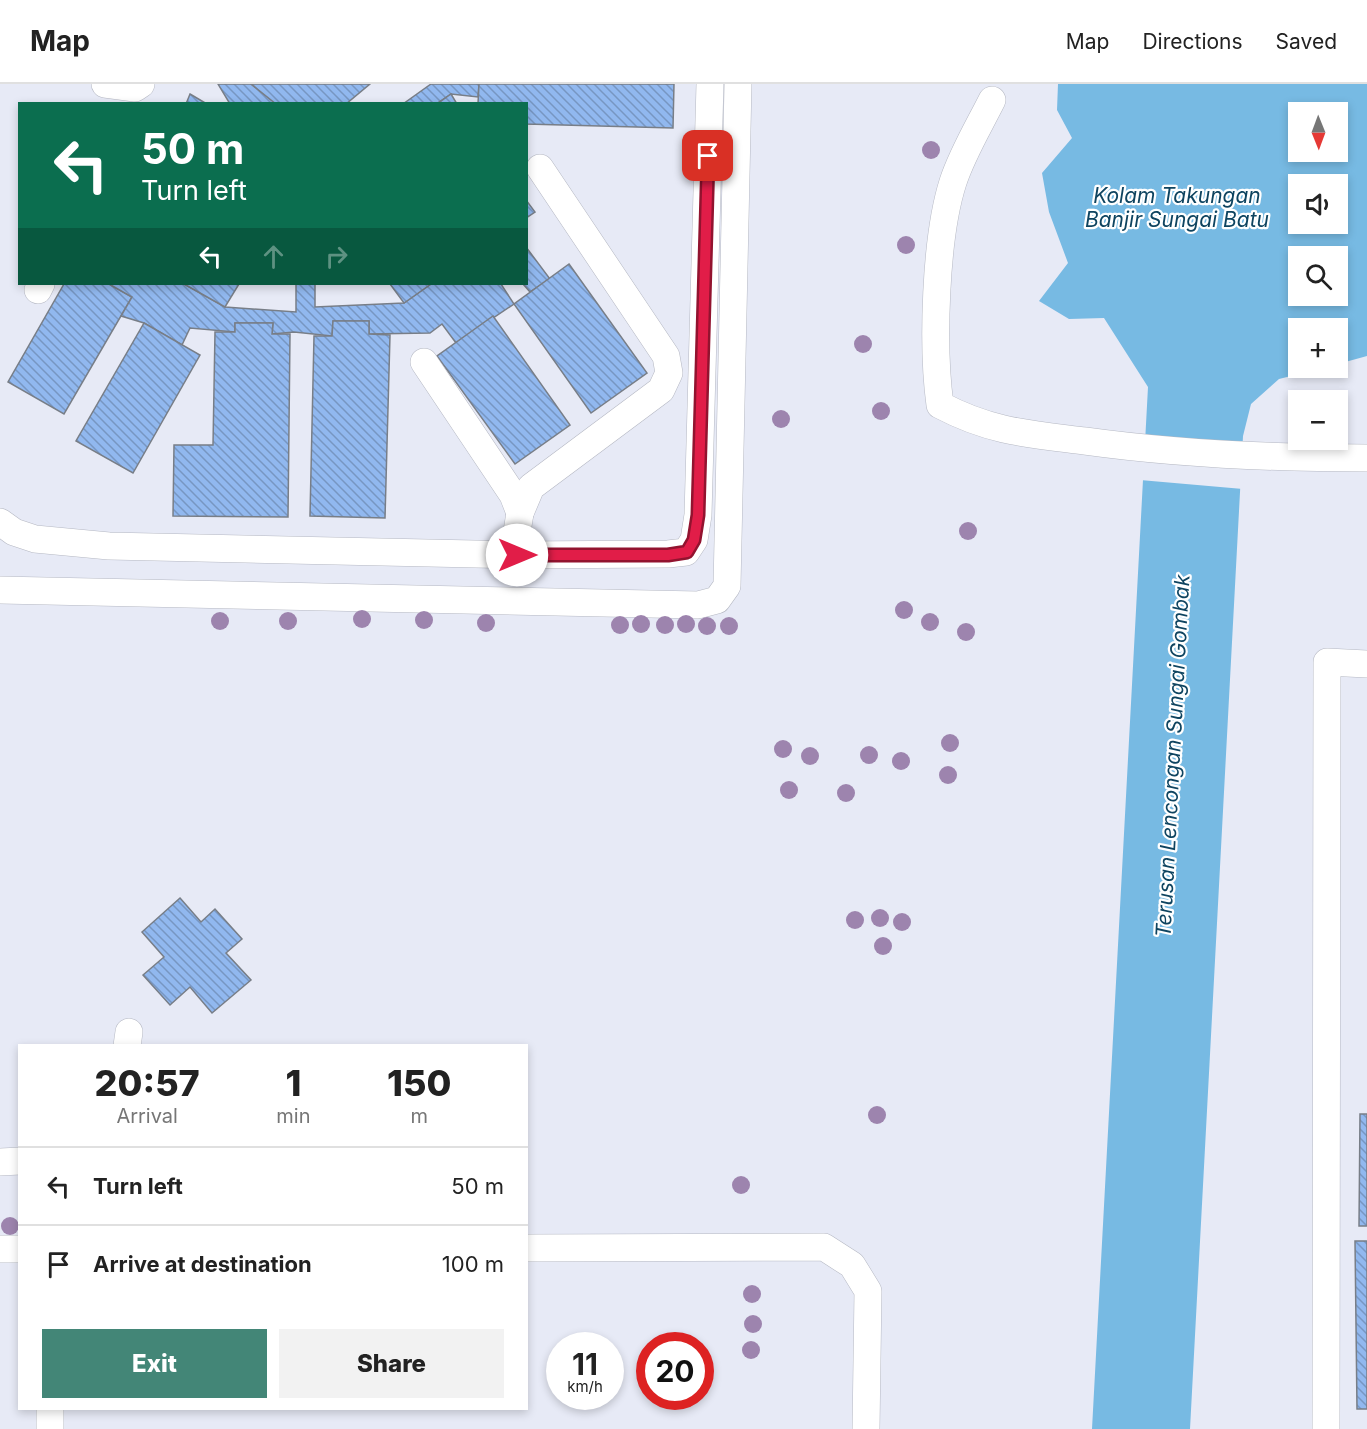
<!DOCTYPE html>
<meta charset="utf-8">
<style>
:root{--surface:#fff;--page:#f2f2f2;--text:#222;--muted:#767676;--line:#e0e0e0;--accent:#438677}
body{margin:0;font-family:Inter,sans-serif;background:var(--page);color:var(--text);height:100vh;display:flex;flex-direction:column;font-size:22px;white-space:nowrap}
*{box-sizing:border-box;margin:0}
p{font-size:20px;color:var(--muted)}
.icon{flex:none;width:33px;height:33px;fill:none;stroke:currentColor;stroke-width:2;stroke-linecap:round;stroke-linejoin:round}
.map{position:relative;flex:1;overflow:hidden}
.drawer{position:absolute;left:18px;top:960px;width:510px;height:366px;display:flex;flex-direction:column;background:var(--surface);border-radius:0px;box-shadow:0 3px 9px #0003}
.drawer>*{flex:none}
.banner{position:absolute;left:18px;top:18px;width:510px;height:183px;border-radius:0px;box-shadow:0 3px 9px #0003;background:#0b6e4f;color:#fff;overflow:hidden}
.needle{width:39px;rotate:179deg}
.buttons{position:absolute;left:1288px;top:18px;display:grid;gap:12px}
.buttons a{display:grid;place-items:center;width:60px;height:60px;border-radius:0px;background:var(--surface);box-shadow:0 3px 9px #0003;font-size:30px}
.speed{position:absolute;left:546px;top:1248px;display:flex;gap:12px;font-size:30px;font-weight:700;text-align:center}
.speed>*{display:grid;place-content:center;width:78px;height:78px;border-radius:50%;background:var(--surface);box-shadow:0 3px 9px #0003;line-height:1}
.speed small{font-size:15px;font-weight:400}
.speed .limit{border:9px solid #d22;background:#fff;color:#111}
.pin{position:absolute;display:grid;place-items:center;width:51px;height:51px;color:#fff;margin:-26px;border-radius:12px;box-shadow:0 3px 9px #0006}
.me{position:absolute;width:66px;margin:-33px;rotate:90deg;stroke-linejoin:round;filter:drop-shadow(0 0 4px #0008)}
.turn{display:flex;align-items:center;gap:21px;height:126px;padding:0 24px;font-size:27px}
.turn .icon{width:78px;height:78px;stroke-width:2.5}
.turn b{display:block;font-size:42px;line-height:51px}
.lanes{display:flex;align-items:center;height:57px;padding:0 24px;background:#0003;justify-content:center;gap:30px;direction:ltr}
.lanes .off{opacity:.35}
.eta{display:flex;justify-content:space-evenly;align-items:center;height:102px;text-align:center}
.eta b{font-size:36px;font-weight:800;line-height:42px}
.cta{display:flex;gap:12px;margin-top:auto;padding:12px 24px}
.cta a{flex:1;height:69px;border-radius:0px;background:var(--accent);color:#fff;font-size:24px;font-weight:800;line-height:69px;text-align:center}
.cta a+a{background:var(--page);color:var(--text)}
ul{padding:0;list-style:none}
li{display:flex;align-items:center;gap:18px;height:78px;padding:0 24px;border-top:2px solid var(--line)}
li div{flex:1}
li b{display:block;font-size:22px}
li em{font-style:normal}
header{display:flex;align-items:center;gap:36px;box-sizing:border-box;height:84px;padding:0 30px;background:var(--surface);border-bottom:2px solid var(--line)}
header strong{font-size:28px}
nav{display:flex;gap:33px;margin-inline-start:auto;font-size:21px}
.map>svg:first-child{display:block}
</style>
<header>
<strong>Map</strong>
<nav><a>Map</a><a>Directions</a><a>Saved</a></nav>
</header>
<div class="map">
<svg width="1367" height="1345" viewBox="0 0 1367 1345">
<defs>
<pattern id="building-back-hatch" width="6" height="6" patternUnits="userSpaceOnUse" patternTransform="scale(1.5)"><rect width="6" height="6" fill="#91b8ef"/><path d="M-1 5l2 2M0 0l6 6M5-1l2 2" fill="none" stroke="#7796c2"/></pattern>
</defs>
<rect width="100%" height="100%" fill="#e7eaf6"/>
<path fill="#77bae3" fill-rule="evenodd" d="M 1058,0 L 1367,0 L 1367,272 L 1338,280 L 1338,244 L 1299,244 L 1299,284 L 1323,284 L 1279,295 L 1251,320 L 1243,352 L 1190,1345 L 1092,1345 L 1148,303 L 1104,234 L 1069,235 L 1039,217 L 1068,179 L 1049,128 L 1042,89 L 1072,54 L 1057,26 ZM 1299,28 L 1338,28 L 1338,68 L 1299,68 ZM 1299,100 L 1338,100 L 1338,140 L 1299,140 ZM 1299,172 L 1338,172 L 1338,212 L 1299,212 Z"/>
<path fill="#e7eaf6" d="M 1142,352 L 1246,360 L 1243,405 L 1140,396 Z"/>
<g fill="url(#building-back-hatch)" stroke="#787e87" stroke-width="1.5">
<path d="M 218,0 L 251,0 L 275,19 L 230,20 Z"/>
<path d="M 251,0 L 370,0 L 346,20 L 276,20 Z"/>
<path d="M 431,0 L 479,0 L 478,13 L 451,10 L 436,20 L 403,20 Z"/>
<path d="M 479,0 L 674,0 L 673,44 L 526,40 L 526,20 L 478,20 Z"/>
<path d="M 190,10 L 207,20 L 186,20 Z"/>
<path d="M 451,10 L 457,20 L 437,20 Z"/>
<path d="M 526,116 L 535,128 L 526,134 Z"/>
<path d="M 526,163 L 550,195 L 530,208 L 523,200 L 526,200 Z"/>
<path d="M 569,180 L 647,289 L 591,329 L 514,220 Z"/>
<path d="M 64,200 L 109,200 L 132,213 L 64,330 L 8,298 Z"/>
<path d="M 109,200 L 184,200 L 225,223 L 296,228 L 296,200 L 315,200 L 315,223 L 404,219 L 431,200 L 501,200 L 514,220 L 456,259 L 442,240 L 430,249 L 369,250 L 369,237 L 333,237 L 332,252 L 294,248 L 272,250 L 273,239 L 235,239 L 235,248 L 190,244 L 182,261 L 144,239 L 121,232 L 132,213 Z"/>
<path d="M 184,200 L 239,200 L 225,223 Z"/>
<path d="M 390,200 L 431,200 L 404,219 Z"/>
<path d="M 493,232 L 570,341 L 515,380 L 437,272 Z"/>
<path d="M 333,237 L 369,237 L 369,250 L 390,251 L 385,434 L 310,432 L 314,252 L 332,252 Z"/>
<path d="M 144,239 L 200,271 L 133,389 L 76,357 Z"/>
<path d="M 235,239 L 273,239 L 272,250 L 290,250 L 288,433 L 173,432 L 174,361 L 213,361 L 215,248 L 235,248 Z"/>
<path d="M 180,814 L 201,838 L 215,825 L 242,855 L 226,869 L 251,896 L 212,929 L 190,903 L 170,921 L 143,891 L 164,873 L 142,848 Z"/>
<path d="M 1360,1030 L 1367,1030 L 1367,1142 L 1359,1142 Z"/>
<path d="M 1355,1157 L 1367,1157 L 1367,1325 L 1357,1325 Z"/>
</g>
<g fill="none" stroke-linecap="round" stroke-linejoin="round">
<defs>
<g id="minor">
<path d="M 105,0 L 135,4 L 141,0"/>
<path d="M 992,16 C 979,42 962,70 953,98 C 935,154 932,263 940,321 C 991,348 1029,350 1085,357 C 1179,370 1272,374 1367,374"/>
<path d="M 38,206 L 41,200"/>
<path d="M 424,278 L 513,411 L 520,429"/>
<path d="M 0,438 L 14,448 L 35,455 L 109,462 L 517,471 L 668,470 L 686,468 L 694,456 L 698,431 L 710,0"/>
<path d="M 517,471 L 516,454 L 520,429 L 531,403 L 661,306 L 669,289 L 666,272 L 540,84"/>
<path d="M 0,506 L 698,521 L 717,516 L 727,502 L 738,0"/>
<path d="M 127,962 L 129,948"/>
<path d="M 0,1078 L 20,1077"/>
<path d="M 526,1164 L 824,1163 L 852,1181 L 868,1207 L 866,1345"/>
<path d="M 0,1165 L 20,1165"/>
<path d="M 50,1345 L 50,1324"/>
<path d="M 1326,1345 L 1327,578 L 1367,580"/>
</g>
</defs>
<use href="#minor" stroke="#b5b8c3" stroke-width="28"/>
<use href="#minor" stroke="#fff" stroke-width="27"/>
</g>
<g fill="#9d84ae">
<circle cx="931" cy="66" r="9"/>
<circle cx="906" cy="161" r="9"/>
<circle cx="863" cy="260" r="9"/>
<circle cx="881" cy="327" r="9"/>
<circle cx="781" cy="335" r="9"/>
<circle cx="968" cy="447" r="9"/>
<circle cx="904" cy="526" r="9"/>
<circle cx="362" cy="535" r="9"/>
<circle cx="424" cy="536" r="9"/>
<circle cx="220" cy="537" r="9"/>
<circle cx="288" cy="537" r="9"/>
<circle cx="930" cy="538" r="9"/>
<circle cx="486" cy="539" r="9"/>
<circle cx="641" cy="540" r="9"/>
<circle cx="686" cy="540" r="9"/>
<circle cx="620" cy="541" r="9"/>
<circle cx="665" cy="541" r="9"/>
<circle cx="707" cy="542" r="9"/>
<circle cx="729" cy="542" r="9"/>
<circle cx="966" cy="548" r="9"/>
<circle cx="950" cy="659" r="9"/>
<circle cx="783" cy="665" r="9"/>
<circle cx="869" cy="671" r="9"/>
<circle cx="810" cy="672" r="9"/>
<circle cx="901" cy="677" r="9"/>
<circle cx="948" cy="691" r="9"/>
<circle cx="789" cy="706" r="9"/>
<circle cx="846" cy="709" r="9"/>
<circle cx="880" cy="834" r="9"/>
<circle cx="855" cy="836" r="9"/>
<circle cx="902" cy="838" r="9"/>
<circle cx="883" cy="862" r="9"/>
<circle cx="877" cy="1031" r="9"/>
<circle cx="741" cy="1101" r="9"/>
<circle cx="10" cy="1142" r="9"/>
<circle cx="752" cy="1210" r="9"/>
<circle cx="753" cy="1240" r="9"/>
<circle cx="751" cy="1266" r="9"/>
</g>
<g fill="none" stroke-linecap="round" stroke-linejoin="round">
<defs>
<path id="route" d="M 517,471 L 668,471 L 687,468 L 694,456 L 698,431 L 708,72"/>
</defs>
<use href="#route" stroke="#92132f" stroke-width="15"/>
<use href="#route" stroke="#e11d48" stroke-width="10"/>
</g>
<g text-anchor="middle" stroke-width="4.5" stroke-linejoin="round" paint-order="stroke">
<g font-size="21" font-style="italic" fill="#0e4460" stroke="#fff">
<text x="1177" y="119">Kolam Takungan<tspan x="1177" dy="24">Banjir Sungai Batu</tspan></text>
<text transform="translate(1173 672) rotate(-87)" y="7">Terusan Lencongan Sungai Gombak</text>
</g>
</g>
</svg>
<div class="buttons">
<a><svg class="needle" viewBox="-14 -14 28 28"><path d="M0-13l5 13h-10z" fill="#e53935"/><path d="M0 13l5-13h-10z" fill="#767676"/></svg></a>
<a><svg class="icon" aria-label="sound" viewBox="0 0 24 24"><path d="M4 9h4l5-4v14l-5-4H4zM17 9q2 3 0 6"/></svg></a>
<a><svg class="icon" aria-label="search" viewBox="0 0 24 24"><circle cx="10" cy="10" r="6"/><path d="M15 15l6 6"/></svg></a>
<a>+</a>
<a>−</a>
</div>
<div class="speed"><div>11<small>km/h</small></div><div class="limit">20</div></div>
<div class="pin" style="left:708px;top:72px;background:#d93025"><svg class="icon" aria-label="arrive" viewBox="0 0 24 24"><path d="M6 21V4h12l-3 4 3 4H6"/></svg></div>
<svg class="me" style="left:517px;top:471px" viewBox="-20 -20 40 40"><circle r="19" fill="#fff"/><path d="M0-13L10 11 0 6-10 11z" fill="#e11d48"/></svg>
<div class="banner">
<div class="turn"><svg class="icon" aria-label="left" viewBox="0 0 24 24"><path d="M17 20v-9H6M10 6l-5 5 5 5"/></svg><div><b>50 m</b>Turn left</div></div>
<div class="lanes"><svg class="icon" aria-label="left" viewBox="0 0 24 24"><path d="M17 20v-9H6M10 6l-5 5 5 5"/></svg><svg class="icon off" aria-label="ahead" viewBox="0 0 24 24"><path d="M12 20V5M6 11l6-6 6 6"/></svg><svg class="icon off" aria-label="right" viewBox="0 0 24 24"><path d="M7 20v-9h11M14 6l5 5-5 5"/></svg></div>
</div>
<section class="drawer">
<div class="eta">
<div><b>20:57</b><p>Arrival</p></div>
<div><b>1</b><p>min</p></div>
<div><b>150</b><p>m</p></div>
</div>
<ul>
<li><svg class="icon" aria-label="left" viewBox="0 0 24 24"><path d="M17 20v-9H6M10 6l-5 5 5 5"/></svg><div><b>Turn left</b></div><em>50 m</em></li>
<li><svg class="icon" aria-label="arrive" viewBox="0 0 24 24"><path d="M6 21V4h12l-3 4 3 4H6"/></svg><div><b>Arrive at destination</b></div><em>100 m</em></li>
</ul>
<div class="cta"><a>Exit</a><a>Share</a></div>
</section>
</div>
